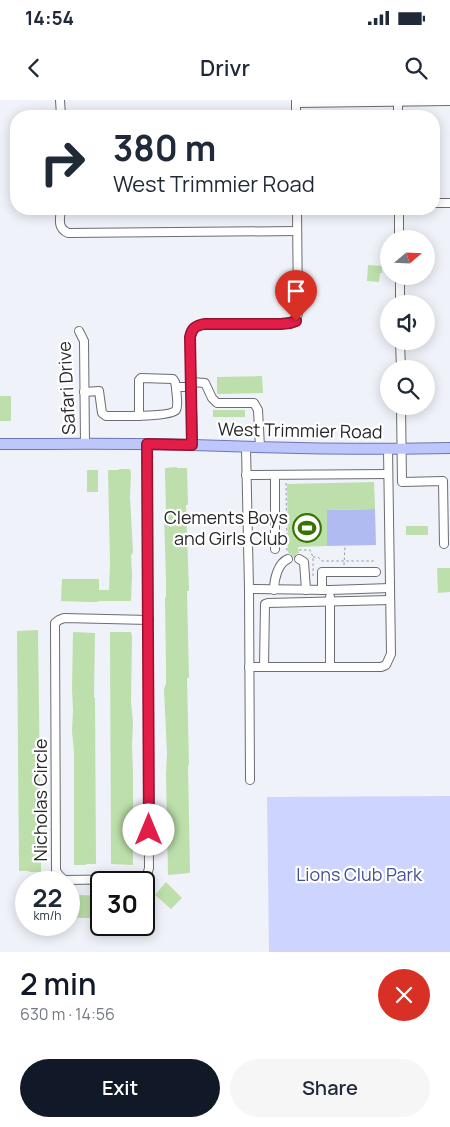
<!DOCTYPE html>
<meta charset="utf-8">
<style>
:root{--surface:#fff;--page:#f6f6f7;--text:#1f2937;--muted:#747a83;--accent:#111827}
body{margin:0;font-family:Manrope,sans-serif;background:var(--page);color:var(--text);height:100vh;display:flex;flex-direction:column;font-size:19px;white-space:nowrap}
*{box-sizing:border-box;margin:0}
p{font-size:16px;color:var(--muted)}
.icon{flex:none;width:28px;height:28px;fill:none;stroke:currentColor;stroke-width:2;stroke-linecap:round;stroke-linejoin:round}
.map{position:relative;height:852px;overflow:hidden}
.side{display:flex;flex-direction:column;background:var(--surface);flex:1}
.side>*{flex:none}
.guide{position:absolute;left:10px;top:10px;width:430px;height:105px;border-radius:20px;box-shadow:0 2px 12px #0003;background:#fff;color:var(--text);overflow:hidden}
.needle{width:32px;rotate:71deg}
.fabs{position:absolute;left:380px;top:130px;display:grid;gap:10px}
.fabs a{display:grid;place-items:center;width:55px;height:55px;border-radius:50%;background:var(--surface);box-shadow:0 2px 12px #0003;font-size:25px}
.speed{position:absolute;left:15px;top:771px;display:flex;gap:10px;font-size:25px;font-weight:700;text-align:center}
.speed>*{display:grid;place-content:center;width:65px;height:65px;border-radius:50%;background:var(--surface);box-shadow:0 2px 12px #0003;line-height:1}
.speed small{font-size:12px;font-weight:400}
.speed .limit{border:2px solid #111;border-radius:8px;background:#fff;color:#111}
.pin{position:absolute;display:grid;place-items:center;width:42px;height:42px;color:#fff;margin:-51px -21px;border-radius:50% 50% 50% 0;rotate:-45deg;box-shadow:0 0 5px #0007}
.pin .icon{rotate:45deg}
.me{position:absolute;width:55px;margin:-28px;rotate:0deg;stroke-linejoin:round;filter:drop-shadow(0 0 4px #0008)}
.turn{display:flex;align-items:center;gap:18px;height:105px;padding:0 20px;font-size:22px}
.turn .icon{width:65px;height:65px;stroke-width:2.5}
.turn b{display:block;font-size:35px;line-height:42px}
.round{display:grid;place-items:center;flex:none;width:52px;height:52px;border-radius:26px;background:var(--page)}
.overview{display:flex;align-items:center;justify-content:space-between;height:85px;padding:0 20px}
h1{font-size:30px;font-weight:600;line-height:38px;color:var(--accent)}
.action{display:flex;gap:10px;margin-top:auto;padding:10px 20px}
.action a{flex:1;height:58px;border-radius:30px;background:var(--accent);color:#fff;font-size:20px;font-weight:600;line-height:58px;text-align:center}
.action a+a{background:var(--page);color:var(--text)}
.status{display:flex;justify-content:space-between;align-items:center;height:35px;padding:0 25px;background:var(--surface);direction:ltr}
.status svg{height:14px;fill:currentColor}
header{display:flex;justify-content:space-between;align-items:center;height:65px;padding:0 20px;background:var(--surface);font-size:22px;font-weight:600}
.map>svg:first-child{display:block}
</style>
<div class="status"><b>14:54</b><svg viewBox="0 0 49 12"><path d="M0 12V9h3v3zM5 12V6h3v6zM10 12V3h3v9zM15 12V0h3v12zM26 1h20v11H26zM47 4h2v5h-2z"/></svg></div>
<header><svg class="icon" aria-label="back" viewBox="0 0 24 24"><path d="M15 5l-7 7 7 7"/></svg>Drivr<svg class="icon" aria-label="search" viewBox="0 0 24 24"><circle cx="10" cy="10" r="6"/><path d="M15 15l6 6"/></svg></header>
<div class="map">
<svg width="450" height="852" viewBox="0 0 450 852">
<rect width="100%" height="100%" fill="#f0f2fa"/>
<path fill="#cdd5fe" d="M 450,696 L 450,852 L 269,852 L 267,697 Z"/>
<path fill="#b0bbf2" d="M 375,409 L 376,445 L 327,446 L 327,410 Z"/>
<g fill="#bcdfab">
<path d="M 368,165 L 382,166 L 382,173 L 380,173 L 379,182 L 367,181 Z"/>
<path d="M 262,276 L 263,293 L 217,294 L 217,277 Z"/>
<rect x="0" y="296" width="11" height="25"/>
<rect x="213" y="310" width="32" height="7"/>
<path d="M 177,367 L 177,368 L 187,368 L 188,405 L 186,405 L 189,491 L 187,491 L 189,578 L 187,578 L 189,665 L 188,665 L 190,773 L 168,775 L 166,674 L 167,654 L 164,589 L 166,584 L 166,566 L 165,501 L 165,497 L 166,497 L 166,480 L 164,415 L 165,411 L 166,411 L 165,372 L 165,368 Z"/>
<path d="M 119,369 L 130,369 L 131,373 L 130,397 L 133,452 L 131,456 L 132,475 L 131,501 L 100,501 L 96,502 L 87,502 L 61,501 L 62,479 L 99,479 L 99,490 L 109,490 L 110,463 L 108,370 L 119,370 Z"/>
<rect x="87" y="370" width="11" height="22"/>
<path d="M 374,382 L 375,409 L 327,410 L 327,446 L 298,447 L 299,453 L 296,454 L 294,458 L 291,454 L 288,453 L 287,384 Z"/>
<rect x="406" y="426" width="22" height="9"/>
<path d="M 437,468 L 450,468 L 450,492 L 438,493 Z"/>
<path d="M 38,530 L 41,767 L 41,772 L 29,772 L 29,771 L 19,771 L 17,531 Z"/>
<path d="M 73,532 L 95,533 L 94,598 L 95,598 L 96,764 L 86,764 L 86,765 L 74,765 L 74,653 L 72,631 L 73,610 L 72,589 Z"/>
<path d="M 110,532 L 131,532 L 132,536 L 131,602 L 133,622 L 132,645 L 133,674 L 133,765 L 111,764 Z"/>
<path d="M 166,782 L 182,798 L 171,809 L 155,795 Z"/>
<path d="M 80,795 L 101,796 L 101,818 L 77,818 L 77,796 Z"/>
</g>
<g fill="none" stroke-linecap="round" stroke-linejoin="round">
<defs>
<g id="minor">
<path d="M 60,0 L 61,16"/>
<path d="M 296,0 L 296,16"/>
<path d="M 398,0 L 398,16"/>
<path d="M 296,3 L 450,1"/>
<path d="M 434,103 L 450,103"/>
<path d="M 61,109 C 60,119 57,128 68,133 L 297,131"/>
<path d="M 399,109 L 399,139"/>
<path d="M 400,176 L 400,204"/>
<path d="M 79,231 L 84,241 L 85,344"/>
<path d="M 400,241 L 401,269"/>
<path d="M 191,282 L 205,283 L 212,298 L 217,303 L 254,303 L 258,310 L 260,347"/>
<path d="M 84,292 L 99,291 L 102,313 L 106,316 C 117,316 171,317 176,310 C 179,305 176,293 176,287"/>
<path d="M 401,306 L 402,382 L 443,381 L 444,444"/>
<path d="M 139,316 L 139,280 L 141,278 L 173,279 L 175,282 L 176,287 L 191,287"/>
<path d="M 147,344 L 149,768 C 148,774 146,776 140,779 L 65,780 C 60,777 58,775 56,770 L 55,523 L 59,520 L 64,518 L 149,520"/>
<path d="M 193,345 L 190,237 C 192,228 195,226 204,224 L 281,224 L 296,221 L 298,213 L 297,109"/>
<path d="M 246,347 L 249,489 L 250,680"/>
<path d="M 246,375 L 388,374"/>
<path d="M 275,375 L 275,449"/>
<path d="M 299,459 L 304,462 L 306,490"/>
<path d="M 249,489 L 330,490 L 390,488"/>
<path d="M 274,490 C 274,479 278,463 288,459"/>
<path d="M 322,490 L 322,472 L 376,472"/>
<path d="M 330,497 L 330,567"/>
<path d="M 249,567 L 381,567 L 386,565 L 391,554 L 388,349"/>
<path d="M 264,567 L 265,504 L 268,503 L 390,500"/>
</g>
<path id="major" d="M 0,344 C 64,344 129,343 193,345 C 279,348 364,350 450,348"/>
</defs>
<use href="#minor" stroke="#6b6d73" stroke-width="10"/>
<use href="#major" stroke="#6e77b1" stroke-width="12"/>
<g stroke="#9a9ba1" stroke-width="1" stroke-dasharray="2.5 2.5" stroke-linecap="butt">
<path d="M 286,383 L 287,451"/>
<path d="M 299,450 L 310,450 L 313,457 L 313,477"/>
<path d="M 313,457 L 318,457 L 322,461 L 375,461"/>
<path d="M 344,465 L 345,446"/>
</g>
<use href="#minor" stroke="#fff" stroke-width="8"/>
<use href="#major" stroke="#bec7fb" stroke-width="10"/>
</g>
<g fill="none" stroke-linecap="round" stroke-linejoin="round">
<defs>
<path id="route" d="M 149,730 L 147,344 L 192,345 L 190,237 C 192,228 195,226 204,224 L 281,224 L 290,223 L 296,221"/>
</defs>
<use href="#route" stroke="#92132f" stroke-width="12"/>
<use href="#route" stroke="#e11d48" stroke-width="9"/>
</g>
<defs>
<symbol id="stadium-ring" viewBox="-11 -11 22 22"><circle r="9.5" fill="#fff" stroke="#387201" stroke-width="1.5"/><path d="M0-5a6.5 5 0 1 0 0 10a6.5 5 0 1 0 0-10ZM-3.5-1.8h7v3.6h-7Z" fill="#387201"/></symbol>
</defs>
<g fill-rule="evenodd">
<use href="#stadium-ring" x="291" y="412" width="32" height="32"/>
</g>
<g text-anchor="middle" stroke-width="4.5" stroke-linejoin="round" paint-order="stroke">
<g font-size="18" fill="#28282b" stroke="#fff">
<text transform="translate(67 288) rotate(-93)" y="6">Safari Drive</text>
<text transform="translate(300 331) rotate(1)" y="6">West Trimmier Road</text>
<text transform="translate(41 700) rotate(-90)" y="6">Nicholas Circle</text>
</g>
<g font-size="18" fill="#28282b" stroke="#fff" text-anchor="end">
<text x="288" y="424">Clements Boys<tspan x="288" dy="21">and Girls Club</tspan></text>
</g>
<g font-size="18" fill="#464f93" stroke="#fff">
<text x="359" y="781">Lions Club Park</text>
</g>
</g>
</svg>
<div class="fabs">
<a><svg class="needle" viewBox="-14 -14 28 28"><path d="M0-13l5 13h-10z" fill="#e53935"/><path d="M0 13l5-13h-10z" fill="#747a83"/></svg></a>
<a><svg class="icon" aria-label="sound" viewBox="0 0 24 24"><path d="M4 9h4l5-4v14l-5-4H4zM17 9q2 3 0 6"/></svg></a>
<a><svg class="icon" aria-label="search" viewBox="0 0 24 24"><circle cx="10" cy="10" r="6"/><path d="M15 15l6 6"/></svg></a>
</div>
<div class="speed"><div>22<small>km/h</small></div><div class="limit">30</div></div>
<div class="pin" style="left:296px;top:221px;background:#d93025"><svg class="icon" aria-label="arrive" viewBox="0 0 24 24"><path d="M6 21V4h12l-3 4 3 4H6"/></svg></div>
<svg class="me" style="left:149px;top:730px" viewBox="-20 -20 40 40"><circle r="19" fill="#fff"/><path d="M0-13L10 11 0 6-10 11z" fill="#e11d48"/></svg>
<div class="guide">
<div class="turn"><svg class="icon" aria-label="right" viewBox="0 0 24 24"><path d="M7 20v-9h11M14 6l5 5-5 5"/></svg><div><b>380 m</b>West Trimmier Road</div></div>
</div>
</div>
<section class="side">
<div class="overview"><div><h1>2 min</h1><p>630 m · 14:56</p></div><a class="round" style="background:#d93025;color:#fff"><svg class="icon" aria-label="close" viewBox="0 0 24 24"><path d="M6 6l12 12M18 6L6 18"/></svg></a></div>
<div class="action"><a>Exit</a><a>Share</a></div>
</section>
